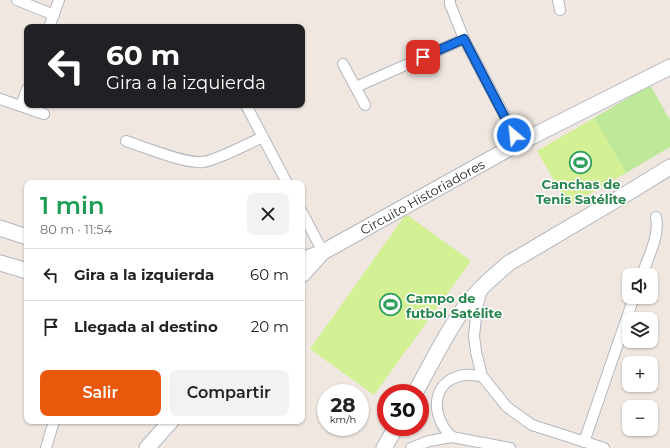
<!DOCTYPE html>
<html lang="es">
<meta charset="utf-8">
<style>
:root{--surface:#fff;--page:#f2f2f2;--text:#222;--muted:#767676;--line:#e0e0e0;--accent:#ea580c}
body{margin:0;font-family:Montserrat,sans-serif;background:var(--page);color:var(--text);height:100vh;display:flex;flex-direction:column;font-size:15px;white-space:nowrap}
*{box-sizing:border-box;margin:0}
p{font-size:13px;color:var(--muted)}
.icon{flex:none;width:22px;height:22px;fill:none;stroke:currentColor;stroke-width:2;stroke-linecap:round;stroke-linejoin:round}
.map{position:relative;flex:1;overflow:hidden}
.panel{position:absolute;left:24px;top:180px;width:281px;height:244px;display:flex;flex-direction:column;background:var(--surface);border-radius:8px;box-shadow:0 1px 3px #0004}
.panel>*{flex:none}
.top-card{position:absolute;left:24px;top:24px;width:281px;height:84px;border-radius:8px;box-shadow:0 1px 3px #0004;background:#202124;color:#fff;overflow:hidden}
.buttons{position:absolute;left:622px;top:268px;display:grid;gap:8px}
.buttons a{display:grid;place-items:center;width:36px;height:36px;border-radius:8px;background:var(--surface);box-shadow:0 1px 3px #0004;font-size:20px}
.speed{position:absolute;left:317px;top:384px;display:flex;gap:8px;font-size:20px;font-weight:700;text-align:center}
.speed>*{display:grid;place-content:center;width:52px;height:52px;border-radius:50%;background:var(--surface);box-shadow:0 1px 3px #0004;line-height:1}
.speed small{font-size:10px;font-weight:400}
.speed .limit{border:6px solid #d22;background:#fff;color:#111}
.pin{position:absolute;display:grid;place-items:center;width:34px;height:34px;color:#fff;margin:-17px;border-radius:8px;box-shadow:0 2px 6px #0006}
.me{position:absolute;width:44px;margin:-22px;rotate:332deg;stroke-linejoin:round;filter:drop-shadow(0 0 3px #0008)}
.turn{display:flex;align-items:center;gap:14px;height:84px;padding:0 16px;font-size:18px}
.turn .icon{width:52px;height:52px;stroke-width:2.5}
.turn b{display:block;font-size:28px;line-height:34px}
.round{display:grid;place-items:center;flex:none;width:42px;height:42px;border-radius:8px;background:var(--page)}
.overview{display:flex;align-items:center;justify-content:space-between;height:68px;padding:0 16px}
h1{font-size:24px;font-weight:600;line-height:30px;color:#1e9e55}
.primary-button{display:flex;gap:8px;margin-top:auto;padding:8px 16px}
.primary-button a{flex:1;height:46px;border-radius:8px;background:var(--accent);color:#fff;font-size:16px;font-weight:600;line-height:46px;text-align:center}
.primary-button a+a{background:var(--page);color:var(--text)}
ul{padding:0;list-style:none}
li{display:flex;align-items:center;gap:12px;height:52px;padding:0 16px;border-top:1px solid var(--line)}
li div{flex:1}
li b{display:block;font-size:15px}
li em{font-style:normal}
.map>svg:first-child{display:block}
</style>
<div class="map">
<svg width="670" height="448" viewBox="0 0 670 448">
<rect width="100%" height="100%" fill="#efe7e0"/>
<path fill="#bee999" d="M 650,85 L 670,120 L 670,147 L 626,173 L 594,118 Z"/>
<g fill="#d4f095">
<path d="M 594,118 L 626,173 L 569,206 L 537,151 Z"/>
<path d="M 406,214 L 471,261 L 374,395 L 310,349 Z"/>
</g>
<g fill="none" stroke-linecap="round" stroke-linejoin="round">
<defs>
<g id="street">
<path d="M 17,0 L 54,15"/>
<path d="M 450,0 L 450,4 L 464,39 L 519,143"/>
<path d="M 558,0 L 560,10"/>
<path d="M 49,27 L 59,0"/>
<path d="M 343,64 L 365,105"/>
<path d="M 356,87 L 464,39"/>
<path d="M 0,99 L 44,114"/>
<path d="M 246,105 L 287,183"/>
<path d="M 21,106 L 27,89"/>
<path d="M 126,141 C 144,147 185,164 203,162 C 218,160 247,144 263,137"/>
<path d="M 302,212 L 323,252"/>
<path d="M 642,275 C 648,257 660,236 656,217"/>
<path d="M 482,290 L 477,308 L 474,336 L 476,352 L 482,376 L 507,407 L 532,425 L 604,448"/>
<path d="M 452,437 C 431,418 429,381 464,375 C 470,374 476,376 482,376"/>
<path d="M 584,442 L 634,297"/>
<path d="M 46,448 L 54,421"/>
<path d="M 411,448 L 429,441 L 452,437 L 510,448"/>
</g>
<g id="secondary">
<path d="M 0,228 L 27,237"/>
<path id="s1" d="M 302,260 L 323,252 L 519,143 L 670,67"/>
<path d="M 0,263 L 27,271"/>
<path d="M 302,275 L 321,254"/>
<path d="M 415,393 C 429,368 442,341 458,317 C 471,296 490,279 509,263 L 631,191 L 670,167"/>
<path d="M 147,448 L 171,421"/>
<path d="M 384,448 L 396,427"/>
</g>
</defs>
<use href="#street" stroke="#b3b7c1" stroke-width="12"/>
<use href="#secondary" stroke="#b3b7c1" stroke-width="17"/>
<use href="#street" stroke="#fff" stroke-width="10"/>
<use href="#secondary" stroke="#fff" stroke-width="15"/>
</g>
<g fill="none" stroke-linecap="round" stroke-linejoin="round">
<defs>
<path id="route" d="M 423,57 L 464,39 L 514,135"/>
</defs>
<use href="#route" stroke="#114b97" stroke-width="10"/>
<use href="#route" stroke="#1a73e8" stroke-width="7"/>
</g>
<defs>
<symbol id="stadium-ring" viewBox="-11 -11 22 22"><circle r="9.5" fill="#fff" stroke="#2e9e5b" stroke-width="1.5"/><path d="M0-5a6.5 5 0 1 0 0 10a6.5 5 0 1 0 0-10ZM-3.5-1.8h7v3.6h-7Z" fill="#2e9e5b"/></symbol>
</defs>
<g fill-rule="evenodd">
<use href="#stadium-ring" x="568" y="150" width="25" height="25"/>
<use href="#stadium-ring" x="378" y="292" width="25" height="25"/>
</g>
<g text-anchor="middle" stroke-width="3" stroke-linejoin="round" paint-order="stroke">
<g font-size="13" font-weight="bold" fill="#27864d" stroke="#fff">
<text x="581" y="189">Canchas de<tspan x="581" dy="15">Tenis Satélite</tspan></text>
<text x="406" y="303" text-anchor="start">Campo de<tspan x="406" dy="15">futbol Satélite</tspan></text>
</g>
<g font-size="13" fill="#2d2d2d" stroke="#fff">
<text dy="5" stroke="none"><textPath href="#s1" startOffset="136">Circuito Historiadores</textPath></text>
</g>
</g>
</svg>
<div class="buttons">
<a><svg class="icon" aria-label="sound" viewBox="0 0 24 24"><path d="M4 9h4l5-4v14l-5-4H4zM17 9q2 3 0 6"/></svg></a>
<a><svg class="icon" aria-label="layers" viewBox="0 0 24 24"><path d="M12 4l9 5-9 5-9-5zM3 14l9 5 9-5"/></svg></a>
<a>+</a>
<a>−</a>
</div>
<div class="speed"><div>28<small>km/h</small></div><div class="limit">30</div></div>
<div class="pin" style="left:423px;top:57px;background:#d93025"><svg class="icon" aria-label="arrive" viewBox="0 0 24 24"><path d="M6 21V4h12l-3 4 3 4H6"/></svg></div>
<svg class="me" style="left:514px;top:135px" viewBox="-20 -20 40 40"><circle r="17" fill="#1a73e8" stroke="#fff" stroke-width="3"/><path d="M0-11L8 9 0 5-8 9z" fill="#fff"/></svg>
<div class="top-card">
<div class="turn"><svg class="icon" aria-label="left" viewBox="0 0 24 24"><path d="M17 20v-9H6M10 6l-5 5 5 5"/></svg><div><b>60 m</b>Gira a la izquierda</div></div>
</div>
<section class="panel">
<div class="overview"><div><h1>1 min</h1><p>80 m · 11:54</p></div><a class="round"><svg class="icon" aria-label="close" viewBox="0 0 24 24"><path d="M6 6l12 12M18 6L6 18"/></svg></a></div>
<ul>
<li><svg class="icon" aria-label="left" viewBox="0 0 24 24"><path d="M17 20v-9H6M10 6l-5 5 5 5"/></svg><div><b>Gira a la izquierda</b></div><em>60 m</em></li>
<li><svg class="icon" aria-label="arrive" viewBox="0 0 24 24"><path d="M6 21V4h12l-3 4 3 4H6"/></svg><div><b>Llegada al destino</b></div><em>20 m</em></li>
</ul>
<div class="primary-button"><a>Salir</a><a>Compartir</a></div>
</section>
</div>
